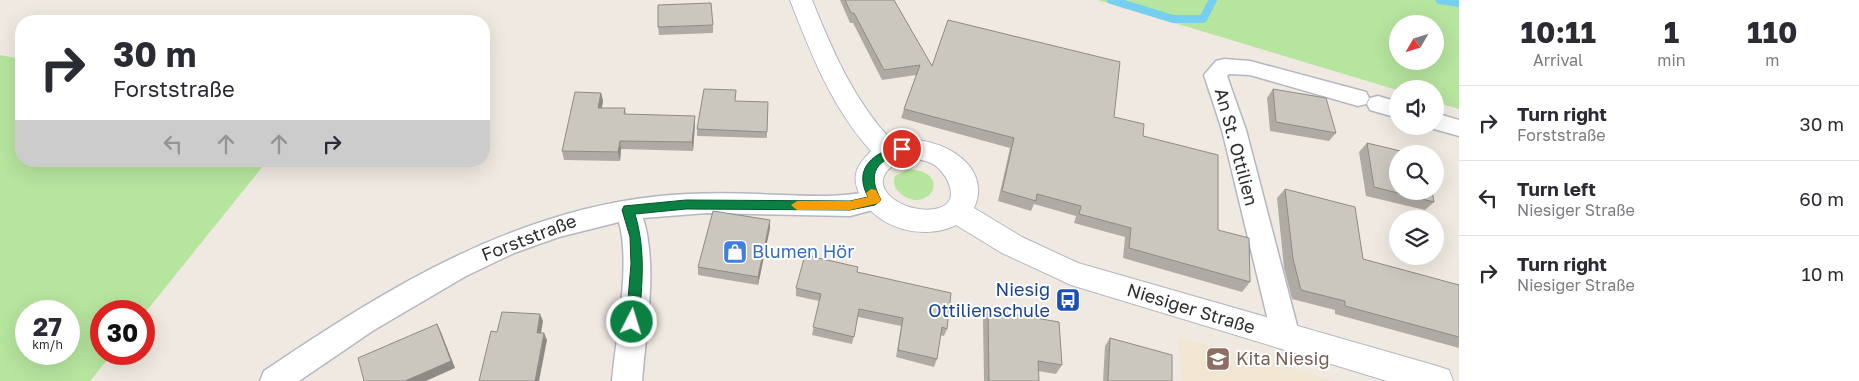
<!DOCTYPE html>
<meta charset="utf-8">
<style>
:root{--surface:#fff;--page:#f2f2f3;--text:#2b2b33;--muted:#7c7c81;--line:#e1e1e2}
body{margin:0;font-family:"Golos Text",sans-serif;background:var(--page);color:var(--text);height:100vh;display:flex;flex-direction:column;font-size:19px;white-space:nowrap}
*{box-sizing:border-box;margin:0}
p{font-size:16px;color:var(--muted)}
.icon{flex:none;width:28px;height:28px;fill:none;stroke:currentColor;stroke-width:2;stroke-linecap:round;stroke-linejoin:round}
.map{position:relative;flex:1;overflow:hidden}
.details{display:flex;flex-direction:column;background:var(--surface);width:400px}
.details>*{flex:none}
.guide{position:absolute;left:15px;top:15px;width:475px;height:152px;border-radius:20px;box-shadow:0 5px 20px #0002;background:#fff;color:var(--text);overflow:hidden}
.needle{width:32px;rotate:231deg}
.buttons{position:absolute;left:1389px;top:15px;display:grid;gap:10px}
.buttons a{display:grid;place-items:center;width:55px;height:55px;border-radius:50%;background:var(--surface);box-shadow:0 5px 20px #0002;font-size:25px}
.speed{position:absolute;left:15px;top:300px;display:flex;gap:10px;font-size:25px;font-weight:700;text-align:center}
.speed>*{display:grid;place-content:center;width:65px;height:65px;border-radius:50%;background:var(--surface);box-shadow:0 5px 20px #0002;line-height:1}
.speed small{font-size:12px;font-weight:400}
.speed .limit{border:8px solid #d22;background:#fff;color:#111}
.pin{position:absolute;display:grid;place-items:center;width:42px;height:42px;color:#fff;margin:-21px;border:2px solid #fff;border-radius:50%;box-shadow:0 1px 5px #0007}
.me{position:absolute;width:55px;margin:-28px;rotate:5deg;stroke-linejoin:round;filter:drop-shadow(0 0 4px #0008)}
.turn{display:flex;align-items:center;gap:18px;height:105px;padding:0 15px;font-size:22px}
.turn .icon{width:65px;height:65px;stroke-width:2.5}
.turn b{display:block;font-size:35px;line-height:42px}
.lanes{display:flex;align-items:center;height:48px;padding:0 15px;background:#0003;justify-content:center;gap:25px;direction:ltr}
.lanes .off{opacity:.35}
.eta{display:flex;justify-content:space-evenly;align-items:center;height:85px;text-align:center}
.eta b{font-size:30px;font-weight:700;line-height:35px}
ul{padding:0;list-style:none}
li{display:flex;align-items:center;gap:15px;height:75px;padding:0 15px;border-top:1px solid var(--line)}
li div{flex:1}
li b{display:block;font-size:19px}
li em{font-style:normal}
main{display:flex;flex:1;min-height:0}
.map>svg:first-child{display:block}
</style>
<main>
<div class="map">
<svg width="1459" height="381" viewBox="0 0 1459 381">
<rect width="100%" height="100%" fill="#efe9e1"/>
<path fill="#f0e6d1" d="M 1178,337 L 1336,381 L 1182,381 Z"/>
<g fill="#b6e59e" fill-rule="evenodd">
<path d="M 1098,0 L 1459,0 L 1459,109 L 1435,102 L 1435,89 L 1397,90 ZM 1398,24 L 1435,24 L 1435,61 L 1398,61 Z"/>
<path d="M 0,55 L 21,59 L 21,161 L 267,161 L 144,314 L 144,311 L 101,311 L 101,354 L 112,354 L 90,381 L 0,381 ZM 69,311 L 69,354 L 26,354 L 26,311 Z"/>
<path d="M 908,169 C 956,172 927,217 900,193 C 894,188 893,183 895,176 Z"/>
</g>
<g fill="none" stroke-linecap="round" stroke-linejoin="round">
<g stroke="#75cff0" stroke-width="8">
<path d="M 1111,0 L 1173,19 L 1203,19 L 1213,0"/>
<path d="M 1440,0 L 1459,3"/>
</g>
<defs>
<g id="street">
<path d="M 1224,59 L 1250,61 L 1366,92 L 1369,98 L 1366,104 L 1358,106 L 1250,75 L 1229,74 L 1227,76 L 1246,130 L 1300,337 L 1296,346 L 1286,350 L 1276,346 L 1272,337 L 1222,130 L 1204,75 L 1216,61 Z"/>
<path d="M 1378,96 L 1398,102 L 1398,118 L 1370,110 L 1367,104 L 1370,98 Z"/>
<path d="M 1435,113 L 1459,120 L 1459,136 L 1427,127 L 1435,126 Z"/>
<path d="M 875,190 L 884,193 L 888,200 L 884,207 L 850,216 L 707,213 L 643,218 C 658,266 646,331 642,381 L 612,381 C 616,336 631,264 619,222 L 559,237 L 514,253 L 466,276 L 374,330 L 299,381 L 260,381 L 264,371 C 385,289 512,211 660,196 C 700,192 741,193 781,195 C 813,196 844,198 875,190 Z"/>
</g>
<path id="secondary" d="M 790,0 L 812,0 C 833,52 854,101 893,142 C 931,131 995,162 974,208 L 1022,237 L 1078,263 L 1437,366 L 1449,370 L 1453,381 L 1387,381 L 1071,285 L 1002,253 L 956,225 C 924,241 876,229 860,195 C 856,187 854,179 857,170 C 860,162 866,157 871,151 C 832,108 811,54 790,0 ZM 905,159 C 914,159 923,159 931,163 C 946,170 963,201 939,208 C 906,218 852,182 905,159 Z"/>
</defs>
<use href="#street" stroke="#b4b7c1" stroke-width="3"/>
<use href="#secondary" stroke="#b4b7c1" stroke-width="2"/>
<use href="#street" fill="#fff" fill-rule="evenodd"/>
<use href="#secondary" fill="#fff" fill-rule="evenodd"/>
</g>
<g fill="#afaba4">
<path d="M 840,0 L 894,0 L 932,66 L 1114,117 L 1143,136 L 1218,230 L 1250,282 L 1242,292 L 1123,258 L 1125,237 L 1074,223 L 1076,216 L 1034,204 L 1031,211 L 998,201 L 1010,148 L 901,118 L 904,109 L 916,75 L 882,80 L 853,23 L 850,23 Z"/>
<path d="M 713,25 L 713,33 L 659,35 L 658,27 Z"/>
<path d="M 1273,89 L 1336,133 L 1329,141 L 1270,131 L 1267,98 Z"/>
<path d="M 601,93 L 603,101 L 602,108 L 625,108 L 626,114 L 695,124 L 693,151 L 621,149 L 620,161 L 564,160 L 562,151 Z"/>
<path d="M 736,101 L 767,132 L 767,138 L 697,136 L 697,129 Z"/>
<path d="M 1367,143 L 1434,202 L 1425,210 L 1366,196 L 1359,152 Z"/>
<path d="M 1285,189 L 1363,259 L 1459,285 L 1459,348 L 1335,314 L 1335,310 L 1292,299 L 1284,268 L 1277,198 Z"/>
<path d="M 770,228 L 758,285 L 698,275 L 698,267 Z"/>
<path d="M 857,272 L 947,329 L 944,336 L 940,335 L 937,359 L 934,367 L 896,357 L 901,326 L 858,317 L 852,344 L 812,335 L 819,301 L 796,296 L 796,288 Z"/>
<path d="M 988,310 L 1062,365 L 1056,374 L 1038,371 L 1039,381 L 984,381 L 983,320 Z"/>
<path d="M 1110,338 L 1172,381 L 1103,381 L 1105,346 Z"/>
</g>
<g fill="#8e8b86">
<path d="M 601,93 L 603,101 L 600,116 L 598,108 Z"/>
<path d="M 695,116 L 695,124 L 693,151 L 692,142 Z"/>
<path d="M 620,141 L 621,149 L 620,161 L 618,152 Z"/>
<path d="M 770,220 L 770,228 L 758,285 L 758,277 Z"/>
<path d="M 540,314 L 543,321 L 540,340 L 537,333 Z"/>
<path d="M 437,324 L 441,332 L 455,368 L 426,381 L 405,381 Z"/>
<path d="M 544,333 L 547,340 L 539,381 L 535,381 Z"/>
</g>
<g fill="#cbc7bf" stroke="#8e8b86">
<path d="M 845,0 L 894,0 L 932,66 L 948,20 L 1120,62 L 1114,117 L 1144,124 L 1143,136 L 1218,155 L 1218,230 L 1249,238 L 1250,282 L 1129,248 L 1131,228 L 1079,214 L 1081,206 L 1037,194 L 1036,201 L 1002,191 L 1014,138 L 904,109 L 920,65 L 884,70 L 854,13 L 851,13 Z"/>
<path d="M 711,3 L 713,25 L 658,27 L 658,5 Z"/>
<path d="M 704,89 L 736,90 L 735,101 L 768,102 L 767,132 L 697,129 Z"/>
<path d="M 1273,89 L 1326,98 L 1336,133 L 1276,122 Z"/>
<path d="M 575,92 L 601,93 L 598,108 L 625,108 L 624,114 L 695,116 L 692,142 L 620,141 L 618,152 L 562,151 Z"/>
<path d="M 1367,143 L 1413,154 L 1398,154 L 1398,191 L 1432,191 L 1434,202 L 1374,187 Z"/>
<path d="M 1285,189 L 1355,207 L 1363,259 L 1459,285 L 1459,337 L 1345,306 L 1345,301 L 1301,290 L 1293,259 Z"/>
<path d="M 713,211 L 770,220 L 758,277 L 698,267 Z"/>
<path d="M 805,255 L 858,267 L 857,272 L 951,293 L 947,329 L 942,327 L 937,359 L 898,350 L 903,318 L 859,309 L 854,337 L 813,327 L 821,294 L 796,288 Z"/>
<path d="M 988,310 L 1059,322 L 1062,365 L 1038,361 L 1039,381 L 989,381 Z"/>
<path d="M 502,312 L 540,314 L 537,333 L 544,333 L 535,381 L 479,381 L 491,331 L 497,332 Z"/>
<path d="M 437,324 L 451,361 L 405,381 L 364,381 L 358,358 Z"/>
<path d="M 1110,338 L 1172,355 L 1172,381 L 1108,381 Z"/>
</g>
<path fill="#0b8043" stroke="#07532c" d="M 902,145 L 905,146 L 905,152 C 877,160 866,172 881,200 L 875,205 L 850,210 L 686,209 L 635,214 C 646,251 642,284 639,322 L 637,326 L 628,326 L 626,322 L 631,264 L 630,237 L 622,210 L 624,206 L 686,200 L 850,201 L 868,197 C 852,167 875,152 902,145 Z"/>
<path fill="#f59e0b" d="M 871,189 L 876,190 L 881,200 L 879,203 L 850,210 L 797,210 L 791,205 L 797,201 L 850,201 L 868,197 L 866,193 Z"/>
<defs>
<symbol id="shop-square" viewBox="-11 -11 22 22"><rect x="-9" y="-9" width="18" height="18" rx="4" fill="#3f7fe0" stroke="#fff"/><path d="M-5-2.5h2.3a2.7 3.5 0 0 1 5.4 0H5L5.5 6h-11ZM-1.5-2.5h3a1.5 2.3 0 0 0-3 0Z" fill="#fff"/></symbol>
<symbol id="bus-square" viewBox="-11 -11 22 22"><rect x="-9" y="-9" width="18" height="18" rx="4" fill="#1a4fb4" stroke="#fff"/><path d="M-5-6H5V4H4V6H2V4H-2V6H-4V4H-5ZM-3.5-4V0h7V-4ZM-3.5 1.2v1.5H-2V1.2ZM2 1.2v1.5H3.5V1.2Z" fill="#fff"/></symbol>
<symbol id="school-square" viewBox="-11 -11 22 22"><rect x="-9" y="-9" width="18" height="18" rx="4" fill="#8d6e63" stroke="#fff"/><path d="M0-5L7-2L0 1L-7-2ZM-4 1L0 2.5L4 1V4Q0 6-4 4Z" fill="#fff"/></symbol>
</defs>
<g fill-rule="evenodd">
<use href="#shop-square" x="721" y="238" width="28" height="28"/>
<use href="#bus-square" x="1054" y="286" width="28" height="28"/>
<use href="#school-square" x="1204" y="345" width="28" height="28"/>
</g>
<g text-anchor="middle" stroke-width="4" stroke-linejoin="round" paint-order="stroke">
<g font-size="18" fill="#2e2e2e" stroke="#fff">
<text transform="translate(1236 147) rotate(75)" y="6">An St. Ottilien</text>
<text transform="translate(529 238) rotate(-21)" y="6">Forststraße</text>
<text transform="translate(1191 309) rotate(17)" y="6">Niesiger Straße</text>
</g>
<g font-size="18" fill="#366cbe" stroke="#fff" text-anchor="start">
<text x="752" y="258">Blumen Hör</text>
</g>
<g font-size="18" fill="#164399" stroke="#fff" text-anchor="end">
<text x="1050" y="296">Niesig<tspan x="1050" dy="21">Ottilienschule</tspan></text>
</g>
<g font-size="18" fill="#785e54" stroke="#fff" text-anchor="start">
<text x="1236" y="365">Kita Niesig</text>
</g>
</g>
</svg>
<div class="buttons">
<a><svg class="needle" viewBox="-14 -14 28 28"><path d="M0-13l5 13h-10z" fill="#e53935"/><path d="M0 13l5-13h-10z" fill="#7c7c81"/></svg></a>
<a><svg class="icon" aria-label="sound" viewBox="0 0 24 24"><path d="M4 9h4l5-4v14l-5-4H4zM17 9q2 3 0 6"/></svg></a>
<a><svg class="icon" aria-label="search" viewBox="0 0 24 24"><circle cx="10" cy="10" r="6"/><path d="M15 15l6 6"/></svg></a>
<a><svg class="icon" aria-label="layers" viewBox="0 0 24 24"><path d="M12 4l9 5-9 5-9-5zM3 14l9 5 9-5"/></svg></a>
</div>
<div class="speed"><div>27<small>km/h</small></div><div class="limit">30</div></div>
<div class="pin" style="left:902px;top:149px;background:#d93025"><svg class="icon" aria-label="arrive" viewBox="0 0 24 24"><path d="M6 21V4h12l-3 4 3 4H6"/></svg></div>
<svg class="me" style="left:632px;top:322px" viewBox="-20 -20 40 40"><circle r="17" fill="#0b8043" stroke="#fff" stroke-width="3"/><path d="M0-11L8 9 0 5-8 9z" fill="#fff"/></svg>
<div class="guide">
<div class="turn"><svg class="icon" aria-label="right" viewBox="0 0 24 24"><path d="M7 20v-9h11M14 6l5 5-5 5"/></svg><div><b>30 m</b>Forststraße</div></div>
<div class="lanes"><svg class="icon off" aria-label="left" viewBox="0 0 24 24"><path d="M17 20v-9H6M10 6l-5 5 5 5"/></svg><svg class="icon off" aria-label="ahead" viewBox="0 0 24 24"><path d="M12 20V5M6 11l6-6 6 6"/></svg><svg class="icon off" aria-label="ahead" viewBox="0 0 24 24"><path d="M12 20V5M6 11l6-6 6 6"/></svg><svg class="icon" aria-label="right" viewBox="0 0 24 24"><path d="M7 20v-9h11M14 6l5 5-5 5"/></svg></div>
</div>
</div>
<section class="details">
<div class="eta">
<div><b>10:11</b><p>Arrival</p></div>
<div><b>1</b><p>min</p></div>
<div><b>110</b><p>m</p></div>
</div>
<ul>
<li><svg class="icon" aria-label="right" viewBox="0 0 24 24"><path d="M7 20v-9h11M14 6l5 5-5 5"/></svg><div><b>Turn right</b><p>Forststraße</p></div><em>30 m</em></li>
<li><svg class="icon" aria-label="left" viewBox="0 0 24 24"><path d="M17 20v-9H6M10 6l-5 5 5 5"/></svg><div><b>Turn left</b><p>Niesiger Straße</p></div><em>60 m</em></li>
<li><svg class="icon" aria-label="right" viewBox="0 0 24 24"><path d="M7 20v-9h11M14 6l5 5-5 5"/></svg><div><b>Turn right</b><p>Niesiger Straße</p></div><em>10 m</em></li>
</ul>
</section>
</main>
